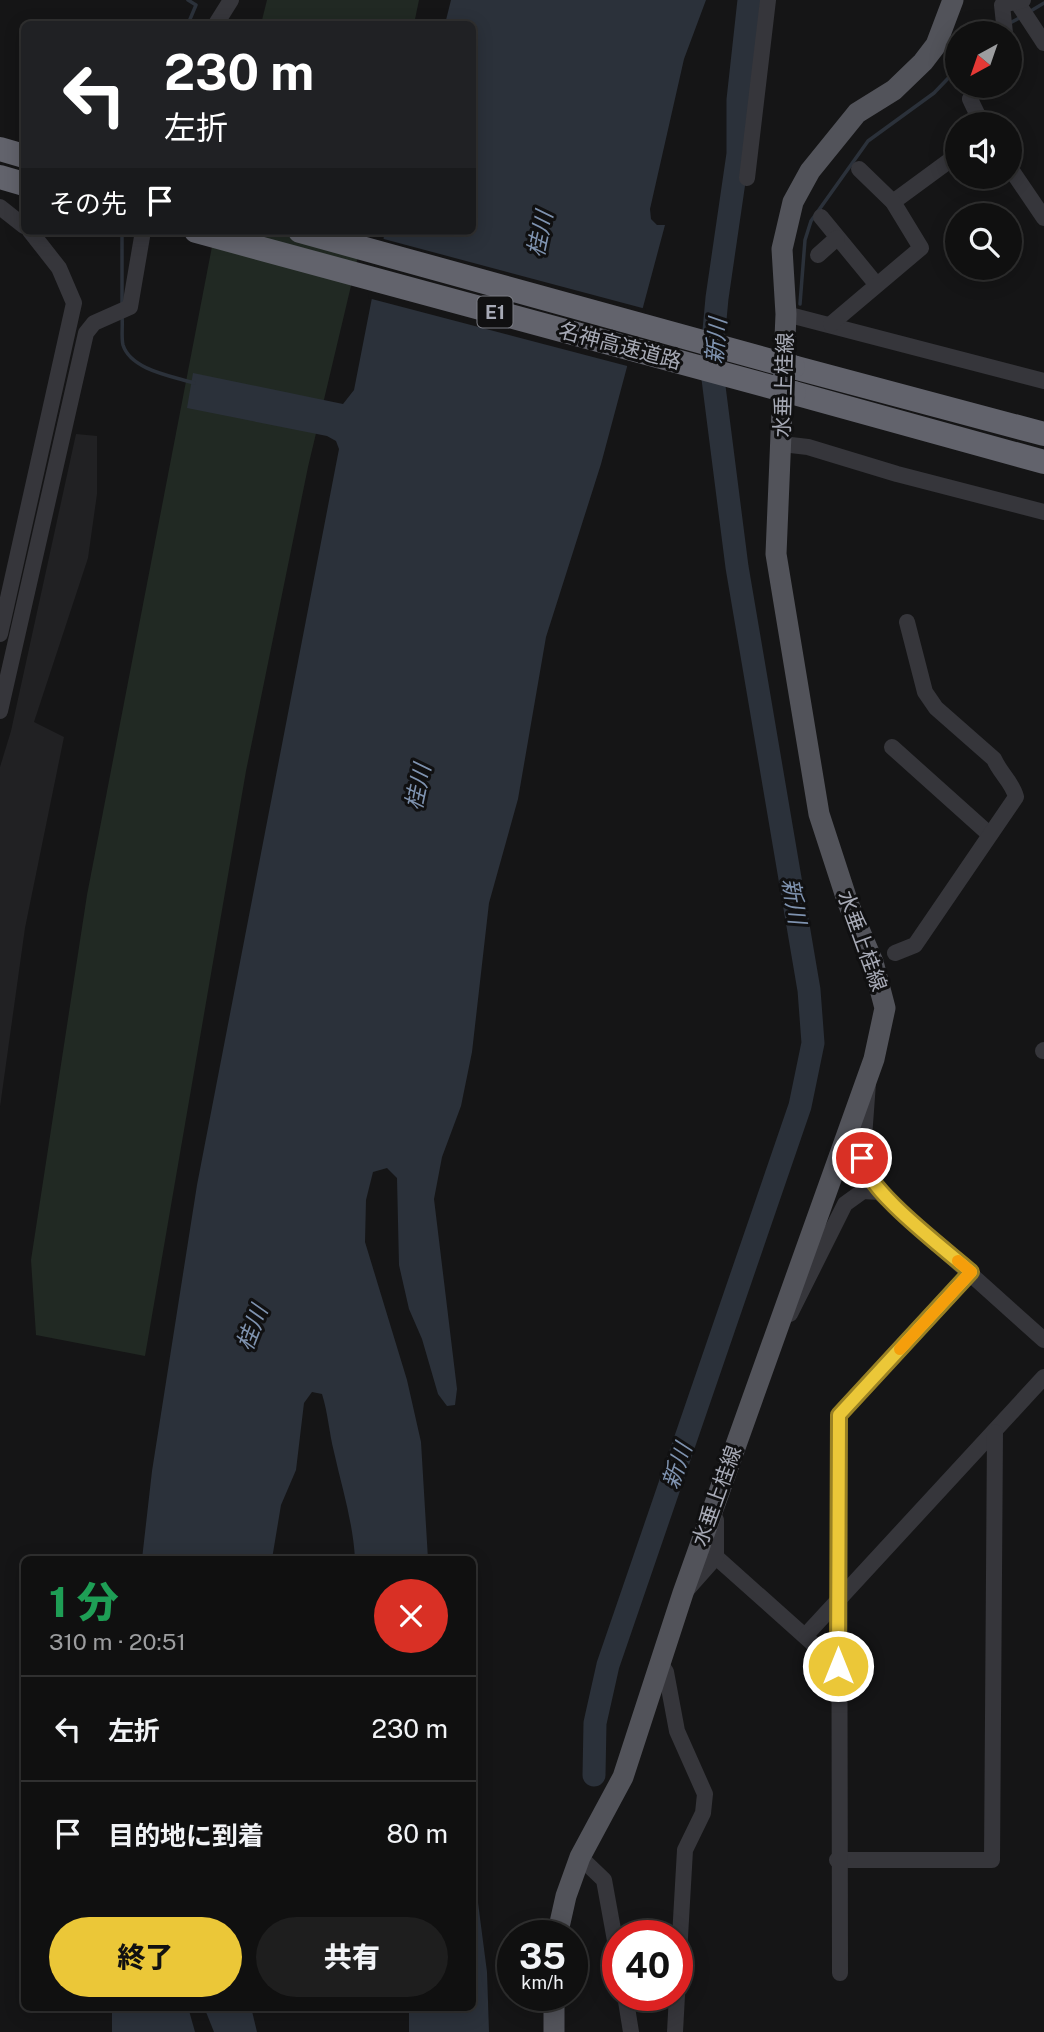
<!DOCTYPE html>
<html lang="ja">
<meta charset="utf-8">
<style>
:root{--surface:#101010;--page:#1e1e1e;--text:#f1f3f6;--muted:#9c9d9f;--line:#303030;--accent:#ebc738}
body{margin:0;font-family:"Public Sans","Noto Sans JP",sans-serif;background:var(--page);color:var(--text);height:100vh;display:flex;flex-direction:column;font-size:26px;white-space:nowrap}
*{box-sizing:border-box;margin:0}
p{font-size:23px;color:var(--muted)}
.icon{flex:none;width:38px;height:38px;fill:none;stroke:currentColor;stroke-width:2;stroke-linecap:round;stroke-linejoin:round}
.map{position:relative;flex:1;overflow:hidden}
.drawer{position:absolute;left:21px;top:1556px;width:455px;height:455px;display:flex;flex-direction:column;background:var(--surface);border-radius:10px;box-shadow:0 4px 18px #0003,0 0 0 2px var(--line)}
.drawer>*{flex:none}
.banner{position:absolute;left:21px;top:21px;width:455px;height:214px;border-radius:10px;box-shadow:0 4px 18px #0003,0 0 0 2px var(--line);background:#202124;color:#fff;overflow:hidden}
.needle{width:46px;rotate:220deg}
.buttons{position:absolute;left:945px;top:21px;display:grid;gap:14px}
.buttons a{display:grid;place-items:center;width:77px;height:77px;border-radius:50%;background:var(--surface);box-shadow:0 4px 18px #0003,0 0 0 2px var(--line);font-size:35px}
.speed{position:absolute;left:497px;top:1920px;display:flex;gap:14px;font-size:35px;font-weight:700;text-align:center}
.speed>*{display:grid;place-content:center;width:91px;height:91px;border-radius:50%;background:var(--surface);box-shadow:0 4px 18px #0003,0 0 0 2px var(--line);line-height:1}
.speed small{font-size:18px;font-weight:400}
.speed .limit{border:10px solid #d22;background:#fff;color:#111}
.pin{position:absolute;display:grid;place-items:center;width:60px;height:60px;color:#fff;margin:-30px;border:4px solid #fff;border-radius:50%;box-shadow:0 2px 7px #0007}
.me{position:absolute;width:77px;margin:-38px;rotate:0deg;stroke-linejoin:round;filter:drop-shadow(0 0 5px #0008)}
.turn{display:flex;align-items:center;gap:24px;height:147px;padding:0 28px;font-size:32px}
.turn .icon{width:91px;height:91px;stroke-width:2.5}
.turn b{display:block;font-size:49px;line-height:60px}
.then{display:flex;align-items:center;height:66px;padding:0 28px;background:#0003;gap:14px;font-size:26px}
.round{display:grid;place-items:center;flex:none;width:74px;height:74px;border-radius:37px;background:var(--page)}
.head{display:flex;align-items:center;justify-content:space-between;height:119px;padding:0 28px}
h1{font-size:42px;font-weight:800;line-height:52px;color:#1e9e55}
.action{display:flex;gap:14px;margin-top:auto;padding:14px 28px}
.action a{flex:1;height:80px;border-radius:42px;background:var(--accent);color:#111;font-size:28px;font-weight:800;line-height:80px;text-align:center}
.action a+a{background:var(--page);color:var(--text)}
ul{padding:0;list-style:none}
li{display:flex;align-items:center;gap:21px;height:105px;padding:0 28px;border-top:2px solid var(--line)}
li div{flex:1}
li b{display:block;font-size:26px}
li em{font-style:normal}
.map>svg:first-child{display:block}
</style>
<div class="map">
<svg width="1044" height="2032" viewBox="0 0 1044 2032">
<rect width="100%" height="100%" fill="#151516"/>
<path fill="#212123" d="M 76,434 L 97,436 L 97,494 L 88,558 L 34,722 L 64,737 L 25,928 L 0,1107 L 0,767 L 11,731 Z"/>
<g fill="#212923">
<path d="M 267,0 L 419,0 L 414,24 L 261,24 Z"/>
<path d="M 215,231 L 364,231 L 308,467 L 246,771 L 145,1356 L 36,1335 L 31,1260 L 87,895 Z"/>
</g>
<g fill="#2b313a">
<path d="M 451,0 L 706,0 L 684,59 L 650,209 L 651,219 L 657,225 L 665,225 L 601,464 L 546,637 L 518,799 L 489,903 L 472,1052 L 461,1106 L 442,1157 L 434,1199 L 457,1389 L 455,1405 L 447,1406 L 438,1394 L 422,1339 L 409,1309 L 399,1265 L 397,1178 L 387,1168 L 373,1172 L 366,1200 L 365,1242 L 407,1380 L 421,1442 L 428,1559 L 355,1559 C 353,1522 342,1488 334,1452 C 329,1432 328,1413 322,1394 L 312,1392 L 304,1403 L 296,1470 L 281,1505 L 272,1559 L 142,1559 L 152,1471 L 197,1185 L 339,449 L 336,441 L 327,436 L 187,408 L 193,373 L 343,404 L 354,390 L 385,231 L 472,231 L 472,24 L 445,24 Z"/>
<path d="M 473,1864 L 487,1972 L 489,2032 L 409,2032 L 409,2007 L 472,2007 Z"/>
<path d="M 112,2007 L 188,2007 L 195,2032 L 112,2032 Z"/>
<path d="M 204,2007 L 251,2007 L 257,2032 L 214,2032 Z"/>
</g>
<path fill="#151516" d="M 380,238 L 646,309 L 631,367 L 368,298 Z"/>
<g fill="none" stroke-linecap="round" stroke-linejoin="round">
<g stroke="#2b313a" stroke-width="3.5">
<path d="M 1029,12 L 1044,3"/>
<path d="M 188,24 L 196,5 L 188,0"/>
<path d="M 1008,24 L 1023,16"/>
<path d="M 991,33 L 1001,28"/>
<path d="M 800,304 L 805,240 L 811,221 L 868,141 L 934,93 L 957,69"/>
<path d="M 122,306 L 122,231"/>
<path d="M 122,317 C 123,325 121,337 123,345 C 131,370 172,376 194,383"/>
</g>
<path stroke="#2b313a" stroke-width="23" d="M 594,1775 L 595,1723 L 608,1665 L 800,1106 L 813,1043 L 809,990 L 737,567 L 711,363 L 717,298 L 738,154 L 738,100 L 749,0"/>
<g stroke="#36363b" stroke-width="16">
<path d="M 1017,2 L 1044,43"/>
<path d="M 216,24 L 231,0"/>
<path d="M 1005,33 L 1002,5 L 1023,0"/>
<path d="M 978,86 L 970,99 L 982,124"/>
<path d="M 1010,168 L 1044,218"/>
<path d="M 747,178 L 768,0"/>
<path d="M 893,202 L 957,155"/>
<path d="M 0,207 L 24,226"/>
<path d="M 821,217 L 876,284"/>
<path d="M 818,255 L 837,238"/>
<path d="M 786,314 L 1044,381"/>
<path d="M 831,324 L 921,248 L 893,202 L 859,169"/>
<path d="M 782,444 L 808,447 L 897,474 L 1044,512"/>
<path d="M 0,634 L 74,303 L 59,268 L 30,231"/>
<path d="M 0,711 L 86,333 L 94,323 L 130,307 L 143,231"/>
<path d="M 892,747 L 989,834"/>
<path d="M 895,953 L 915,945 L 1016,797 C 1013,783 1000,773 994,759 L 936,708 L 925,692 L 907,622"/>
<path d="M 1043,1051 L 1044,1050"/>
<path d="M 868,1083 L 862,1165 L 879,1192"/>
<path d="M 790,1314 L 845,1204 L 863,1191 L 879,1192 L 1044,1340"/>
<path d="M 716,1557 L 838,1666"/>
<path d="M 685,1592 L 716,1557 L 716,1520 L 712,1512"/>
<path d="M 806,1635 L 1044,1377"/>
<path d="M 660,1663 L 666,1672 L 677,1731 L 705,1794 L 703,1813 L 685,1850 L 677,1989"/>
<path d="M 580,1857 L 604,1880 L 618,1957"/>
<path d="M 837,1860 L 992,1860 L 995,1432"/>
<path d="M 840,1973 L 839,1415 L 971,1272"/>
<path d="M 625,1995 L 631,2032"/>
<path d="M 675,2032 L 677,1995"/>
</g>
<g stroke="#52535a" stroke-width="21">
<path d="M 557,1936 L 566,1896 L 580,1857 L 623,1777 L 683,1593 L 874,1059 L 885,1008 L 873,962 L 848,903 L 819,814 L 776,554 L 786,314 L 782,249 L 793,202 L 810,171 L 857,113 L 894,90 L 923,62 L 936,45 L 953,0"/>
<path d="M 554,2032 L 554,1995"/>
</g>
<g stroke="#62636c" stroke-width="24">
<path d="M 0,149 L 24,156"/>
<path d="M 0,177 L 24,184"/>
<path d="M 793,367 L 1044,434"/>
<path d="M 794,393 L 1044,462"/>
</g>
<g stroke="#62636c" stroke-width="24">
<path d="M 196,231 L 794,393"/>
<path d="M 300,231 L 793,367"/>
</g>
</g>
<g fill="none" stroke-linecap="round" stroke-linejoin="round">
<defs>
<path id="route" d="M 838,1666 L 839,1415 L 971,1272 C 945,1249 864,1189 862,1158"/>
</defs>
<use href="#route" stroke="#998124" stroke-width="18"/>
<use href="#route" stroke="#ebc738" stroke-width="12"/>
<path stroke="#f59e0b" stroke-width="12" d="M 900,1349 L 971,1272 L 958,1261"/>
</g>
<g text-anchor="middle" stroke-width="6" stroke-linejoin="round" paint-order="stroke">
<rect fill="#101011" stroke="#7a7c84" stroke-width="2" x="477.5" y="296.5" width="35" height="31" rx="5"/>
<g font-size="19" font-weight="bold" fill="#a7aab6">
<text x="495" y="319">E1</text>
</g>
<g font-size="21" fill="#a7aab6" stroke="#101011">
<text transform="translate(620 346) rotate(15)" y="7">名神高速道路</text>
<text transform="translate(784 385) rotate(-88)" y="7">水垂上桂線</text>
<text transform="translate(862 941) rotate(70)" y="7">水垂上桂線</text>
<text transform="translate(717 1496) rotate(-70)" y="7">水垂上桂線</text>
</g>
<g font-size="23" font-style="italic" fill="#7f93b0" stroke="#101011">
<text transform="translate(540 234) rotate(-78)" y="8">桂川</text>
<text transform="translate(716 341) rotate(-85)" y="8">新川</text>
<text transform="translate(418 787) rotate(-78)" y="8">桂川</text>
<text transform="translate(794 901) rotate(80)" y="8">新川</text>
<text transform="translate(252 1328) rotate(-69)" y="8">桂川</text>
<text transform="translate(677 1466) rotate(-71)" y="8">新川</text>
</g>
</g>
</svg>
<div class="buttons">
<a><svg class="needle" viewBox="-14 -14 28 28"><path d="M0-13l5 13h-10z" fill="#e53935"/><path d="M0 13l5-13h-10z" fill="#9c9d9f"/></svg></a>
<a><svg class="icon" aria-label="sound" viewBox="0 0 24 24"><path d="M4 9h4l5-4v14l-5-4H4zM17 9q2 3 0 6"/></svg></a>
<a><svg class="icon" aria-label="search" viewBox="0 0 24 24"><circle cx="10" cy="10" r="6"/><path d="M15 15l6 6"/></svg></a>
</div>
<div class="speed"><div>35<small>km/h</small></div><div class="limit">40</div></div>
<div class="pin" style="left:862px;top:1158px;background:#d93025"><svg class="icon" aria-label="arrive" viewBox="0 0 24 24"><path d="M6 21V4h12l-3 4 3 4H6"/></svg></div>
<svg class="me" style="left:838px;top:1666px" viewBox="-20 -20 40 40"><circle r="17" fill="#ebc738" stroke="#fff" stroke-width="3"/><path d="M0-11L8 9 0 5-8 9z" fill="#fff"/></svg>
<div class="banner">
<div class="turn"><svg class="icon" aria-label="left" viewBox="0 0 24 24"><path d="M17 20v-9H6M10 6l-5 5 5 5"/></svg><div><b>230 m</b>左折</div></div>
<div class="then">その先<svg class="icon" aria-label="arrive" viewBox="0 0 24 24"><path d="M6 21V4h12l-3 4 3 4H6"/></svg></div>
</div>
<section class="drawer">
<div class="head"><div><h1>1 分</h1><p>310 m · 20:51</p></div><a class="round" style="background:#d93025;color:#fff"><svg class="icon" aria-label="close" viewBox="0 0 24 24"><path d="M6 6l12 12M18 6L6 18"/></svg></a></div>
<ul>
<li><svg class="icon" aria-label="left" viewBox="0 0 24 24"><path d="M17 20v-9H6M10 6l-5 5 5 5"/></svg><div><b>左折</b></div><em>230 m</em></li>
<li><svg class="icon" aria-label="arrive" viewBox="0 0 24 24"><path d="M6 21V4h12l-3 4 3 4H6"/></svg><div><b>目的地に到着</b></div><em>80 m</em></li>
</ul>
<div class="action"><a>終了</a><a>共有</a></div>
</section>
</div>
